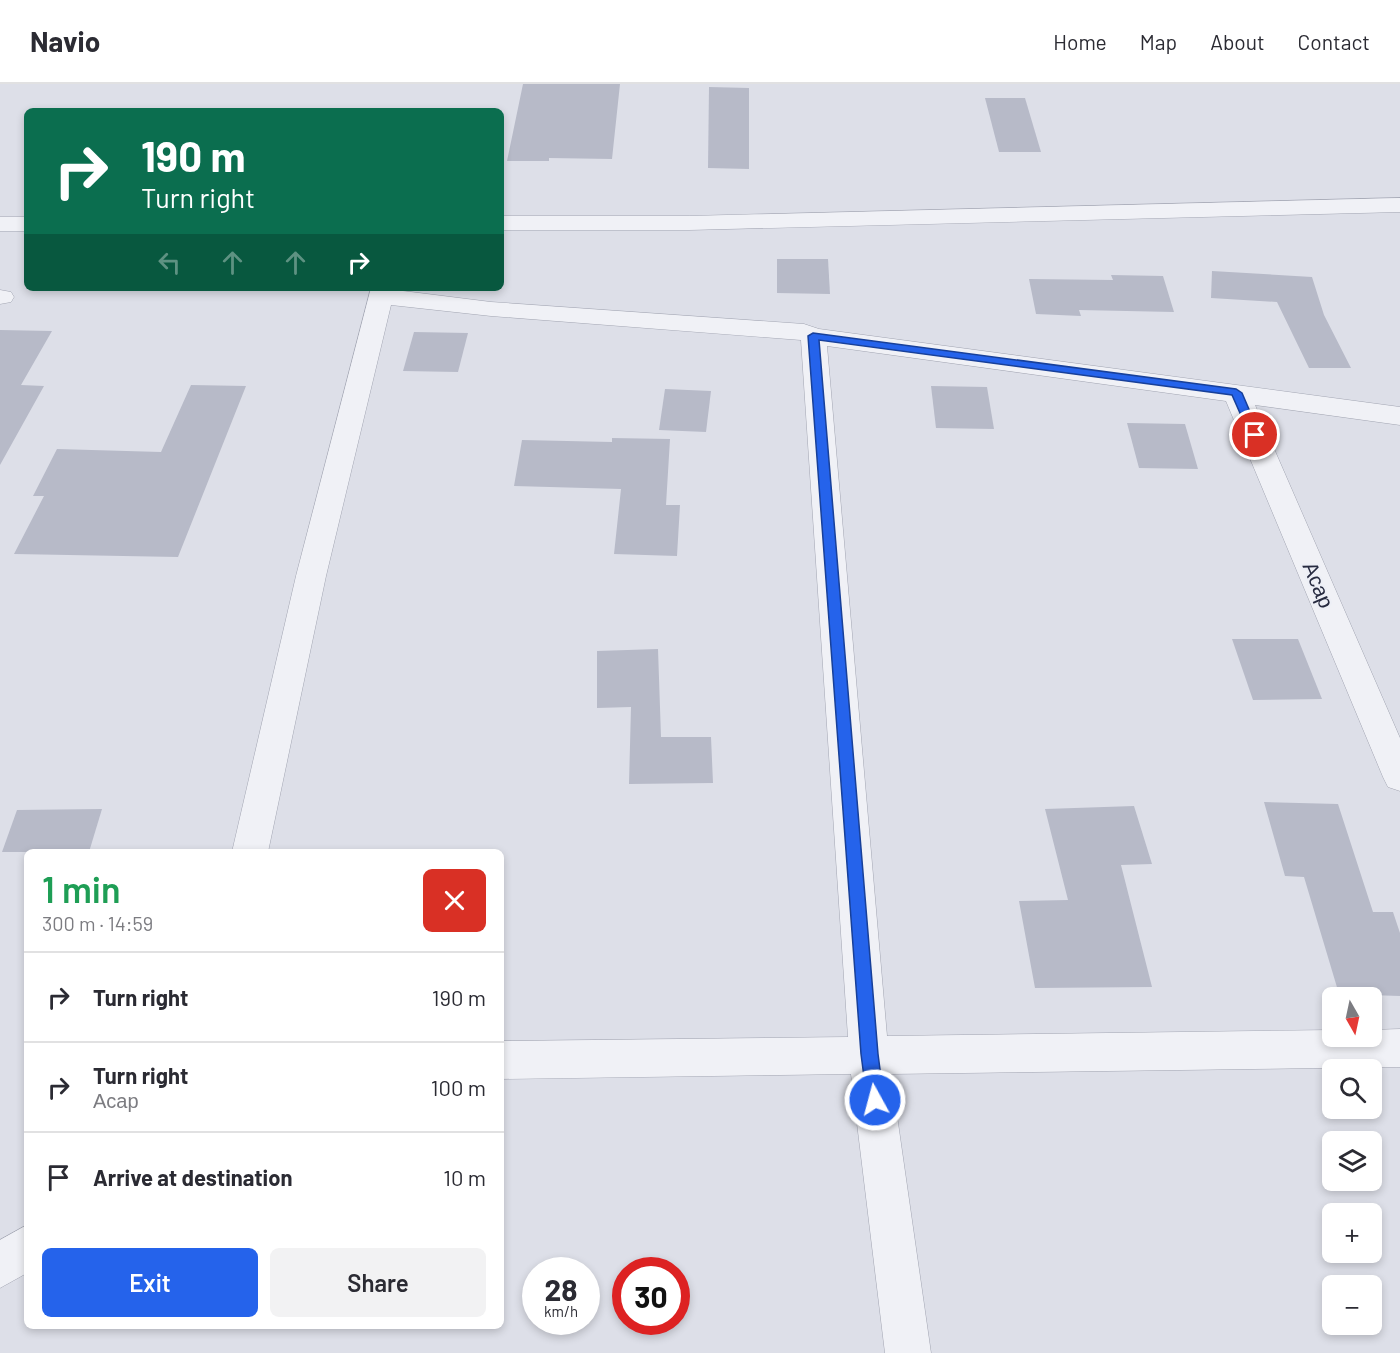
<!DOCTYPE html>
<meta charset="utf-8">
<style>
:root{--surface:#fff;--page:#f2f2f3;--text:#2b2b33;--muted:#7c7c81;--line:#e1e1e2;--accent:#2563eb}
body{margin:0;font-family:Barlow,sans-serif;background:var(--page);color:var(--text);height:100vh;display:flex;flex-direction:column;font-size:22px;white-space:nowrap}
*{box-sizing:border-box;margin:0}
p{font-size:20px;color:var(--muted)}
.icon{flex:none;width:33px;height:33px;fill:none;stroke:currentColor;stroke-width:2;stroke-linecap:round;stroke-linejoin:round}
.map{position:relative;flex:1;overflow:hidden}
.sheet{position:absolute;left:24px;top:765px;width:480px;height:480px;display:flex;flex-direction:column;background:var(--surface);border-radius:9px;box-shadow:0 3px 9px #0003}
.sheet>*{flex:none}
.banner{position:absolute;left:24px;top:24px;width:480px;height:183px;border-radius:9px;box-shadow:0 3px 9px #0003;background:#0b6e4f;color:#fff;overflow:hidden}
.needle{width:39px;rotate:171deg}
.buttons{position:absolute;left:1322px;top:903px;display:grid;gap:12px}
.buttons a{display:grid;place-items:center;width:60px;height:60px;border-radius:9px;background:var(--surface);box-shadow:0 3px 9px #0003;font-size:30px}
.speed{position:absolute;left:522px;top:1173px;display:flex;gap:12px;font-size:30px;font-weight:700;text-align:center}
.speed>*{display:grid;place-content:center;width:78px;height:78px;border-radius:50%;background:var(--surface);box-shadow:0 3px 9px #0003;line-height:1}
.speed small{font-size:15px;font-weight:400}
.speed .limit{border:9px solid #d22;background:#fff;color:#111}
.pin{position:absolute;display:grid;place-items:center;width:51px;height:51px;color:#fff;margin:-26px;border:3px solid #fff;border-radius:50%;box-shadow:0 2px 6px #0007}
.me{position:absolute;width:66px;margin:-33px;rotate:353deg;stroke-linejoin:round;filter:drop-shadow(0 0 4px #0008)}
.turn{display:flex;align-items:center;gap:21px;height:126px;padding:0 18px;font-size:27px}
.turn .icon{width:78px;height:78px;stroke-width:2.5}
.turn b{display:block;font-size:42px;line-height:51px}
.lanes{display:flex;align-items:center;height:57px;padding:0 18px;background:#0003;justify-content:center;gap:30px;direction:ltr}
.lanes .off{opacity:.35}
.round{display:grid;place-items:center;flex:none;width:63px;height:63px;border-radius:9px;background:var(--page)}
.head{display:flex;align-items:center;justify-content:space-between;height:102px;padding:0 18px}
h1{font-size:36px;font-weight:600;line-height:45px;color:#1e9e55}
.action{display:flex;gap:12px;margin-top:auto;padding:12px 18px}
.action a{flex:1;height:69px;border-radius:9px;background:var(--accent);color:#fff;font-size:24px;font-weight:600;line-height:69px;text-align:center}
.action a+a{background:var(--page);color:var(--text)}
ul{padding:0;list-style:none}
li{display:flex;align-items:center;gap:18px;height:90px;padding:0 18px;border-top:2px solid var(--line)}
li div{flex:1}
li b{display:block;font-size:22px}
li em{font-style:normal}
header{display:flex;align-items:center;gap:36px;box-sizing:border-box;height:84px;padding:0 30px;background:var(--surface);border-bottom:2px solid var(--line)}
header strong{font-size:28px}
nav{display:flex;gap:33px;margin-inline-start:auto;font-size:21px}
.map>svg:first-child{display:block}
</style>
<header>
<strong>Navio</strong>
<nav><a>Home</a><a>Map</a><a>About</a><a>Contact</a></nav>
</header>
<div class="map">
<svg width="1400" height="1269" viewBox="0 0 1400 1269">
<rect width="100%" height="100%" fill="#dddfe8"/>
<g fill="#b7bac8">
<path d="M 523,0 L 620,0 L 612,75 L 549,74 L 549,77 L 507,77 Z"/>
<path d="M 709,3 L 749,4 L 749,85 L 708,84 Z"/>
<path d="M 985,14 L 1025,14 L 1041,68 L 999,68 Z"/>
<path d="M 777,175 L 828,175 L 830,210 L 777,209 Z"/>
<path d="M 1212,187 L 1312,193 L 1324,231 L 1351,284 L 1309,284 L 1277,218 L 1211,214 Z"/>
<path d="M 1111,191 L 1163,192 L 1174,228 L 1079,226 L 1081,232 L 1036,230 L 1029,195 L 1113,196 Z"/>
<path d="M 0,246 L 52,247 L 21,301 L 44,302 L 0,381 Z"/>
<path d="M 414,248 L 468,249 L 458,288 L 403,287 Z"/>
<path d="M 191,301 L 246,302 L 178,473 L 14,470 L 44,412 L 33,412 L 57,365 L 161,368 Z"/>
<path d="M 931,302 L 987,303 L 994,345 L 936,344 Z"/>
<path d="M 665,305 L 711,307 L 706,348 L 659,346 Z"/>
<path d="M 1127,339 L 1185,340 L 1198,385 L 1139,384 Z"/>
<path d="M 612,354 L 670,355 L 666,421 L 680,421 L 677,472 L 614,470 L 621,405 L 514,402 L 522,356 L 612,358 Z"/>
<path d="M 1232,555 L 1298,555 L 1322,615 L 1253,616 Z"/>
<path d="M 658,565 L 661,653 L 711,653 L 713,699 L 629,700 L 631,623 L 597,624 L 597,567 Z"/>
<path d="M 1264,718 L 1338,720 L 1373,828 L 1393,828 L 1400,849 L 1400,912 L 1339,910 L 1304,793 L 1285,792 Z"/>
<path d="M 1134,722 L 1152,780 L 1121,781 L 1152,903 L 1035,904 L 1019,817 L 1068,816 L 1045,725 Z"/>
<path d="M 102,725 L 89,768 L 2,768 L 17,726 Z"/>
</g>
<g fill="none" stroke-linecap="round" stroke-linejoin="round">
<defs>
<g id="street">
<path d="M 1400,114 L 1400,128 L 689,146 L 501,146 L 501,132 L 689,132 Z"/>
<rect x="0" y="133" width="27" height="14"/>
<path d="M 371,204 L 395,204 L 395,206 L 491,218 L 804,240 L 819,245 L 1400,323 L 1400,341 L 1255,321 L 1400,654 L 1400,707 L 1388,703 L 1383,693 L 1226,317 L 827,262 L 887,952 L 1332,946 L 1332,952 L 1371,952 L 1371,946 L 1400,945 L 1400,983 L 891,990 L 931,1269 L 885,1269 L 851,990 L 501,995 L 501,957 L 848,953 L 801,256 L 491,232 L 391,221 L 326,492 L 268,768 L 232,768 L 296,492 Z"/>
<path d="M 0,206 L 11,208 L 14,213 L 11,218 L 0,220 Z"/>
<path d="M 27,1141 L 27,1189 L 0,1204 L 0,1156 Z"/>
</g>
</defs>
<use href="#street" stroke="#a2a5b2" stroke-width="1"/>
<use href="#street" fill="#f0f1f6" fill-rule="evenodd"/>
</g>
<path fill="#2563eb" stroke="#184099" stroke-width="1.5" d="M 813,249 L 1236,305 L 1242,309 L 1260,351 L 1255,355 L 1251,354 L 1232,311 L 819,256 L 878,970 L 884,1016 L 881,1022 L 875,1025 L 869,1022 L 867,1016 L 861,970 L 808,252 Z"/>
<g text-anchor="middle" stroke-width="4.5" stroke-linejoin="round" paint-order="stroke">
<g font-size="21" fill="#262a40" stroke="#edeff6">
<text transform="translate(1318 501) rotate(67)" y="7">Асар</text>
</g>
</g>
</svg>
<div class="buttons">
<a><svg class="needle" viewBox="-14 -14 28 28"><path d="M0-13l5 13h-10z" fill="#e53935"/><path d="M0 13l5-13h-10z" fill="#7c7c81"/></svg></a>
<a><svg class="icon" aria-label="search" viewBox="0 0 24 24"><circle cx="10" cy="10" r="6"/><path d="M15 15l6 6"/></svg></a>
<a><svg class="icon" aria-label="layers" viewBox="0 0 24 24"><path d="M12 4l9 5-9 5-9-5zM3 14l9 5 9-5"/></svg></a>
<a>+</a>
<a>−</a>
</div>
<div class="speed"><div>28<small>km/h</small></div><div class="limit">30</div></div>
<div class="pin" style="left:1255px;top:351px;background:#d93025"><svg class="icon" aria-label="arrive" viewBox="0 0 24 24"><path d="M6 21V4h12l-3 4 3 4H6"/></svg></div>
<svg class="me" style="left:875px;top:1016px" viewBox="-20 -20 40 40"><circle r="17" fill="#2563eb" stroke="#fff" stroke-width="3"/><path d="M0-11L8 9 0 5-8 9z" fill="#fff"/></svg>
<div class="banner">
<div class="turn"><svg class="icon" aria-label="right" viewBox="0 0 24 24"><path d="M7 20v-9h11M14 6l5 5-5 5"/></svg><div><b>190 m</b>Turn right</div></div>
<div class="lanes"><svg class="icon off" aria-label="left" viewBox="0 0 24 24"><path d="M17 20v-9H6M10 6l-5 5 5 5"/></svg><svg class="icon off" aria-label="ahead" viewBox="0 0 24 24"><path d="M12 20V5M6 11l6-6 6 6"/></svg><svg class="icon off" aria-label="ahead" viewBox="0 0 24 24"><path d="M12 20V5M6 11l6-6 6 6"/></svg><svg class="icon" aria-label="right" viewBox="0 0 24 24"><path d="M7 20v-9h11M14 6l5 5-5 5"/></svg></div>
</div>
<section class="sheet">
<div class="head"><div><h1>1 min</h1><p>300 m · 14:59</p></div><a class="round" style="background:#d93025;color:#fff"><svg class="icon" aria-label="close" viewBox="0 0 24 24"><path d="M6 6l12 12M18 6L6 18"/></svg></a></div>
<ul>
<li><svg class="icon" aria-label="right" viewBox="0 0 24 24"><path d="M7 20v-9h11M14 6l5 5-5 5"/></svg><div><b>Turn right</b></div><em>190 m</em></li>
<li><svg class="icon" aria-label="right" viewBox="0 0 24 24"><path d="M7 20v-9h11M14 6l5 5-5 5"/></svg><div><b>Turn right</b><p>Асар</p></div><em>100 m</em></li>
<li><svg class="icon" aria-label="arrive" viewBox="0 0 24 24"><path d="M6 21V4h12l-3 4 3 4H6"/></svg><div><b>Arrive at destination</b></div><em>10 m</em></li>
</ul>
<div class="action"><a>Exit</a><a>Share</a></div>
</section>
</div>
